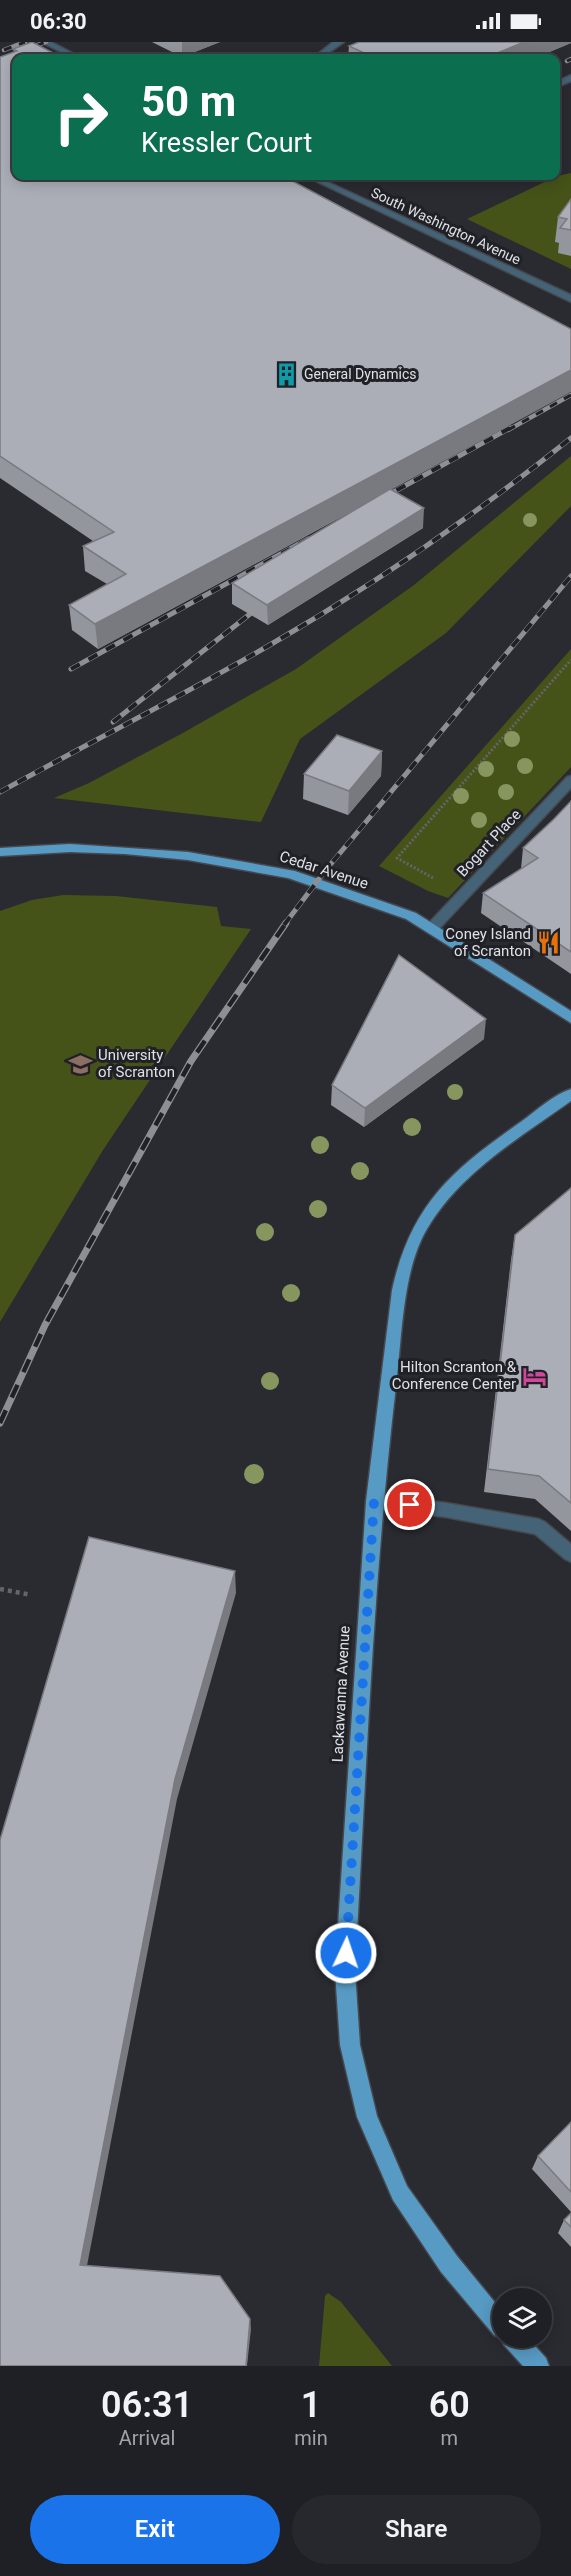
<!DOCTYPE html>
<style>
:root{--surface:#1f2025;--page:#27282d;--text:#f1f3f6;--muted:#a1a3a7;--line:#3c3e42;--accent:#1a73e8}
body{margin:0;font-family:Roboto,sans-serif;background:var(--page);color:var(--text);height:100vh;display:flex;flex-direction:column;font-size:22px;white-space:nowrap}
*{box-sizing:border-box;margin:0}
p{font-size:20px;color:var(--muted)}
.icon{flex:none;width:33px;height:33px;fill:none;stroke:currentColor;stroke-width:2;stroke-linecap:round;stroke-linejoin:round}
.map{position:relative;height:2324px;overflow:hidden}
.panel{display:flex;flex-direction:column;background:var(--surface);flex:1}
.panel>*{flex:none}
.guide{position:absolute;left:12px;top:12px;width:548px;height:126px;border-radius:12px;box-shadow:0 3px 15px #0003,0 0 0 2px var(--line);background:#0b6e4f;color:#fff;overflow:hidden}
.buttons{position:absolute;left:492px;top:2246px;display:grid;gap:12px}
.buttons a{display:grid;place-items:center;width:60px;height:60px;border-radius:50%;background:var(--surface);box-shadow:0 3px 15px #0003,0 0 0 2px var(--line);font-size:30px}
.pin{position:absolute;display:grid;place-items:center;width:51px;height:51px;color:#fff;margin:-26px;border:3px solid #fff;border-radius:50%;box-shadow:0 2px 6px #0007}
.me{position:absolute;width:66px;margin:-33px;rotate:3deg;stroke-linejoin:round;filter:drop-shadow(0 0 4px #0008)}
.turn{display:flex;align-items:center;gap:21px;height:126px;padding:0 30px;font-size:27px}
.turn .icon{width:78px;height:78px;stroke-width:2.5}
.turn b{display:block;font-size:42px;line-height:51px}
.eta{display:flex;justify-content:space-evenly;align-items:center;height:102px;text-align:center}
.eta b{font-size:36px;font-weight:600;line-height:42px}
.action{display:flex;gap:12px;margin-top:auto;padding:12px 30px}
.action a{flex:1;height:69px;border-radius:36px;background:var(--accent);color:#fff;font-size:24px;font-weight:600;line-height:69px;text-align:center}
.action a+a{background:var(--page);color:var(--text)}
.status{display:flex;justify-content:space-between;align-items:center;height:42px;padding:0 30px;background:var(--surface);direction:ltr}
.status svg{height:16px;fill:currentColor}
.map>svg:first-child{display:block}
</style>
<div class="status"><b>06:30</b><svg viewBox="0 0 49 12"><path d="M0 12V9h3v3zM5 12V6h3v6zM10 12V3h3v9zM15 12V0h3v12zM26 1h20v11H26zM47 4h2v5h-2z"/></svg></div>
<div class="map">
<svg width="571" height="2324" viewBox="0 0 571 2324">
<rect width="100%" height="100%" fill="#292b31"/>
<g fill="#455319">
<path d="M 571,131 L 571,177 L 555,200 L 564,202 L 571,214 L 571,227 L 467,177 L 557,134 Z"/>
<path d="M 571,414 L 571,464 L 446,591 L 300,697 L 261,780 L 54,756 L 89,741 L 181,692 L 296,627 L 414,543 Z"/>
<path d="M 571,607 L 571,725 L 448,856 L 428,849 L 379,824 Z"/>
<path d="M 63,853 L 116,854 L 217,865 L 221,884 L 251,887 L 103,1108 L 0,1280 L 0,869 L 32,858 Z"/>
<path d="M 328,2251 L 341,2260 L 392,2324 L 319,2324 L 325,2254 Z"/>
</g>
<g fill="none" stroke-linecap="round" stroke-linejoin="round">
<defs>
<g id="minor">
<path d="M 41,0 L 51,0 L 82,16 L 73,16 Z"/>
<path d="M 333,0 L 344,0 L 321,16 L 313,16 Z"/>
<path d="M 571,33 L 571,39 L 555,46 L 555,40 Z"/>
<path d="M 305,134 L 315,134 L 571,253 L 571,260 Z"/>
<path d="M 571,734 L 571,746 L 437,889 L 427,889 L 425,886 L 427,883 L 567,735 Z"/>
<path d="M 374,1452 L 446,1461 L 539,1477 L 545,1480 L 571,1502 L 571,1520 L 565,1517 L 535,1492 L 446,1475 L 374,1466 L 368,1464 L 366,1459 L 368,1454 Z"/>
</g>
<g id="major">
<path d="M 70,802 L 188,810 L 295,829 L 416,871 L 571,969 L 571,981 L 406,877 L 288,836 L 188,818 L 125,812 L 70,810 L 0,814 L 0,806 Z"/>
<path d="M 571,1047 L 571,1059 C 519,1096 460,1131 427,1187 C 402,1229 402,1297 396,1344 C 373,1538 366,1734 355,1929 L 360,2003 L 377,2074 L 407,2144 L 457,2214 L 502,2269 L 502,2295 L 527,2295 L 546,2316 L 549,2324 L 523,2324 L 504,2303 L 501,2296 L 494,2293 L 441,2230 L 393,2158 L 357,2075 L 340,2003 L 335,1929 L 366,1459 L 392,1248 C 411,1162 452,1128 522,1079 C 536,1069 554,1052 571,1047 Z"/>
</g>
</defs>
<use href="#minor" stroke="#46484e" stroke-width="3"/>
<use href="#major" stroke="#46484e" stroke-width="3"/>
<path stroke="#63656a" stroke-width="3" stroke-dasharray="2 2" stroke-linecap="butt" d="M 433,836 L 397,816 L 571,618"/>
<path stroke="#63656a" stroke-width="4.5" stroke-dasharray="4 4" stroke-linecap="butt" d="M 0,1547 L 31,1553"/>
<use href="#minor" fill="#446377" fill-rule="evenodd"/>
<use href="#major" fill="#579ac3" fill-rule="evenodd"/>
<defs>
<g id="rail-far2">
<path d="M 4,8 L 25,0"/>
<path d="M 21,9 L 46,0"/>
<path d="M 567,19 L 571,17"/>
<path d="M 508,388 L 571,353"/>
</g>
<g id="rail-far1">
<path d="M 379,458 L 510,386"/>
<path d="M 71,627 L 308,497"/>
<path d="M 113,680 L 250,572"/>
<path d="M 0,750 C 89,701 180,655 268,604 C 374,543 475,473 571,396"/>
<path d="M 284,883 L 325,829 L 571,534"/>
</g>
<path id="rail" d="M 0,1381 L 45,1283 L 191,1019 L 286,881"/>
</defs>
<use href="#rail-far2" stroke="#8d8f94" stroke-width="4.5"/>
<use href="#rail-far1" stroke="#8d8f94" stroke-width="5"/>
<use href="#rail" stroke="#8d8f94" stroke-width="7"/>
<use href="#rail-far2" stroke="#1f2127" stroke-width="3" stroke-dasharray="8" stroke-linecap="butt"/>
<use href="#rail-far1" stroke="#1f2127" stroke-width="4" stroke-dasharray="10" stroke-linecap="butt"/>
<use href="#rail" stroke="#1f2127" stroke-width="4.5" stroke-dasharray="14" stroke-linecap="butt"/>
</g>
<g fill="#86965e">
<circle cx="530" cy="478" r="7"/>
<circle cx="512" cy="697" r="8"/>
<circle cx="525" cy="724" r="8"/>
<circle cx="486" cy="727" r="8"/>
<circle cx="506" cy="750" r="8"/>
<circle cx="461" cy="754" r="8"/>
<circle cx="479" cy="778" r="8"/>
<circle cx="455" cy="1050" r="8"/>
<circle cx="412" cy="1085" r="9"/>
<circle cx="320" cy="1103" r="9"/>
<circle cx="360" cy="1129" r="9"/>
<circle cx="318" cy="1167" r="9"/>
<circle cx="265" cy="1190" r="9"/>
<circle cx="291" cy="1251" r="9"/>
<circle cx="270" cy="1339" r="9"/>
<circle cx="254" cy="1432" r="10"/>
</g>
<g fill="#93969d">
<path d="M 32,0 L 391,448 L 423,486 L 268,583 L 232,562 L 232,541 L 369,460 L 98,607 L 72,588 L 69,563 L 107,542 L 85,529 L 83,504 L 93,499 L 0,436 L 0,15 L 14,10 L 13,7 Z"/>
<path d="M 152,0 L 220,0 L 182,15 Z"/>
<path d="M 571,0 L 571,1 L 535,16 L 348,16 L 349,4 Z"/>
<path d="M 571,157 L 571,214 L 558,211 L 559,201 L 555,200 L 558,175 Z"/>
<path d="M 382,709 L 381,734 L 348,773 L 303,757 L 304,732 Z"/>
<path d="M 571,759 L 571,932 L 481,871 L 483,851 L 521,827 L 523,806 L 554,777 Z"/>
<path d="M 484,997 L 364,1085 L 331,1063 L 332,1043 Z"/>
<path d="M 571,1146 L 571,1489 L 535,1457 L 484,1450 L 511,1218 L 515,1193 Z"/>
<path d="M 571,2080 L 571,2170 L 532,2127 L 538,2114 Z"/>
<path d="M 571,2171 L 571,2205 L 558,2191 L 564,2178 Z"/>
</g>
<g fill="#787a7f">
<path d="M 182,0 L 220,0 L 182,15 Z"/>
<path d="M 524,0 L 571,0 L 571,1 L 535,16 L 490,16 L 490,14 Z"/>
<path d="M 571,328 L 571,350 L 98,607 L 95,582 Z"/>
<path d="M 424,466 L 423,486 L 268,583 L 267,563 Z"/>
<path d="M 382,709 L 381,734 L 348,773 L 349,749 Z"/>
<path d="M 486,977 L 484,997 L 364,1085 L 365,1066 Z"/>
<path d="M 235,1529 L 236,1551 L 177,1757 L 85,2234 L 80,2223 L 175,1737 Z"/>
<path d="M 250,2277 L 251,2287 L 247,2324 L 246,2324 Z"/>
</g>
<g fill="#abaeb6" stroke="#787a7f" stroke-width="1.5">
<path d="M 32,0 L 63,16 L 16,16 L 16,134 L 283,134 L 571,287 L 571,328 L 95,582 L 69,563 L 126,532 L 83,504 L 114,490 L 0,414 L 0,15 L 17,9 L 13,7 Z"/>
<path d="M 359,0 L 524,0 L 490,14 L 495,16 L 375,16 L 349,4 Z"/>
<path d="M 571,157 L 571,188 L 560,186 L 567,177 L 558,175 Z"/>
<path d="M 390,447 L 424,466 L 267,563 L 232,541 Z"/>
<path d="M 337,693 L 382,709 L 349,749 L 304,732 Z"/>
<path d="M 571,759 L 571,910 L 483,851 L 538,816 L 523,806 L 554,777 Z"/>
<path d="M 399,913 L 486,977 L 365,1066 L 332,1043 Z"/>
<path d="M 571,1146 L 571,1461 L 539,1434 L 488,1427 L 515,1193 Z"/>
<path d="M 89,1495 L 235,1529 L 175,1737 L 80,2223 L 220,2234 L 250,2277 L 246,2324 L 0,2324 L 0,1798 Z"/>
<path d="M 571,2080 L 571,2150 L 538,2114 Z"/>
<path d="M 571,2171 L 571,2185 L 564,2178 Z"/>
</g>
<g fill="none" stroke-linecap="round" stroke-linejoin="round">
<path stroke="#1a73e8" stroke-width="10" stroke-dasharray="0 18" d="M 346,1911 L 374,1459 L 410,1463"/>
</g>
<defs>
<symbol id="building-bare" viewBox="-9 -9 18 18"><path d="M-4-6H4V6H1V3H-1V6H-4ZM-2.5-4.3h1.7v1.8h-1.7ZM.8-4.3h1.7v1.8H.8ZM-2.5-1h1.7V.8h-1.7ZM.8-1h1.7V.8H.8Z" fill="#0f9aa8" stroke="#1f2127" stroke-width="2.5" paint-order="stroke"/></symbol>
<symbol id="restaurant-bare" viewBox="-9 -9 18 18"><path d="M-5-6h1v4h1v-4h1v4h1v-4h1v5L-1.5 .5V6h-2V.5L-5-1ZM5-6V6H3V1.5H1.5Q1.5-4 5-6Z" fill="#e8710a" stroke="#1f2127" stroke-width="2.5" paint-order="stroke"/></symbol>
<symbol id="university-bare" viewBox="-9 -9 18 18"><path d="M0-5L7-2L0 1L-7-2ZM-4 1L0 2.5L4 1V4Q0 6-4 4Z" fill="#8d6e63" stroke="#1f2127" stroke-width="2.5" paint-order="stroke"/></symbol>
<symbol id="hotel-bare" viewBox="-9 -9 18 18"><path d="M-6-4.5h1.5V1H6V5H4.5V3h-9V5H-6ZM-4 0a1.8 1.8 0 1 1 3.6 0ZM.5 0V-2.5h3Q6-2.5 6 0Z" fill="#d1479c" stroke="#1f2127" stroke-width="2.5" paint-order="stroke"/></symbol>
</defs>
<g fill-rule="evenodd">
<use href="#building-bare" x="270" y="316" width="33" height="33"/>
<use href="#restaurant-bare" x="532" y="884" width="33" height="33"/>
<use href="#university-bare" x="64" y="1006" width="33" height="33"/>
<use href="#hotel-bare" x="518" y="1318" width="33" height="33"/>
</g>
<g text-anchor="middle" stroke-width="6" stroke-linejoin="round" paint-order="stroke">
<g font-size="14" fill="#dee0e4" stroke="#1f2127">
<text transform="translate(446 184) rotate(25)" y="5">South Washington Avenue</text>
</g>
<g font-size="14" fill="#dee0e4" stroke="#1f2127" text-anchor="start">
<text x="304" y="337">General Dynamics</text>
</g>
<g font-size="15" fill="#dee0e4" stroke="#1f2127">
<text transform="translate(489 801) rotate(-47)" y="5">Bogart Place</text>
<text transform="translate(324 828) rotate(18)" y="5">Cedar Avenue</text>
<text transform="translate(341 1652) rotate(-87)" y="5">Lackawanna Avenue</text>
</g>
<g font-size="15" fill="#dee0e4" stroke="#1f2127" text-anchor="end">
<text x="531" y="897">Coney Island<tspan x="531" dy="17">of Scranton</tspan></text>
<text x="98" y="1018" text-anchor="start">University<tspan x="98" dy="17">of Scranton</tspan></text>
<text x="516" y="1330">Hilton Scranton &amp;<tspan x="516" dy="17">Conference Center</tspan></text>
</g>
</g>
</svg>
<div class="buttons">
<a><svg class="icon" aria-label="layers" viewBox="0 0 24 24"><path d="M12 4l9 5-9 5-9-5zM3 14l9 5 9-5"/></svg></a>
</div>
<div class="pin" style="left:410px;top:1463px;background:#d93025"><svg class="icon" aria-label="arrive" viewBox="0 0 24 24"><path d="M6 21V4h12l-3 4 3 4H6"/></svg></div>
<svg class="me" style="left:346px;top:1911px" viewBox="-20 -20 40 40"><circle r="17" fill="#1a73e8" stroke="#fff" stroke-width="3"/><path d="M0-11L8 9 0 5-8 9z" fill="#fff"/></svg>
<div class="guide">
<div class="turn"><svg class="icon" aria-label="right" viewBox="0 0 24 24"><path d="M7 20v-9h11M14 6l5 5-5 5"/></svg><div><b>50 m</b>Kressler Court</div></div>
</div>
</div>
<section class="panel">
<div class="eta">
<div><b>06:31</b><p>Arrival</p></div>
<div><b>1</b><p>min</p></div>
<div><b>60</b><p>m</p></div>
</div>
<div class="action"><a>Exit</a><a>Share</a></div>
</section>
